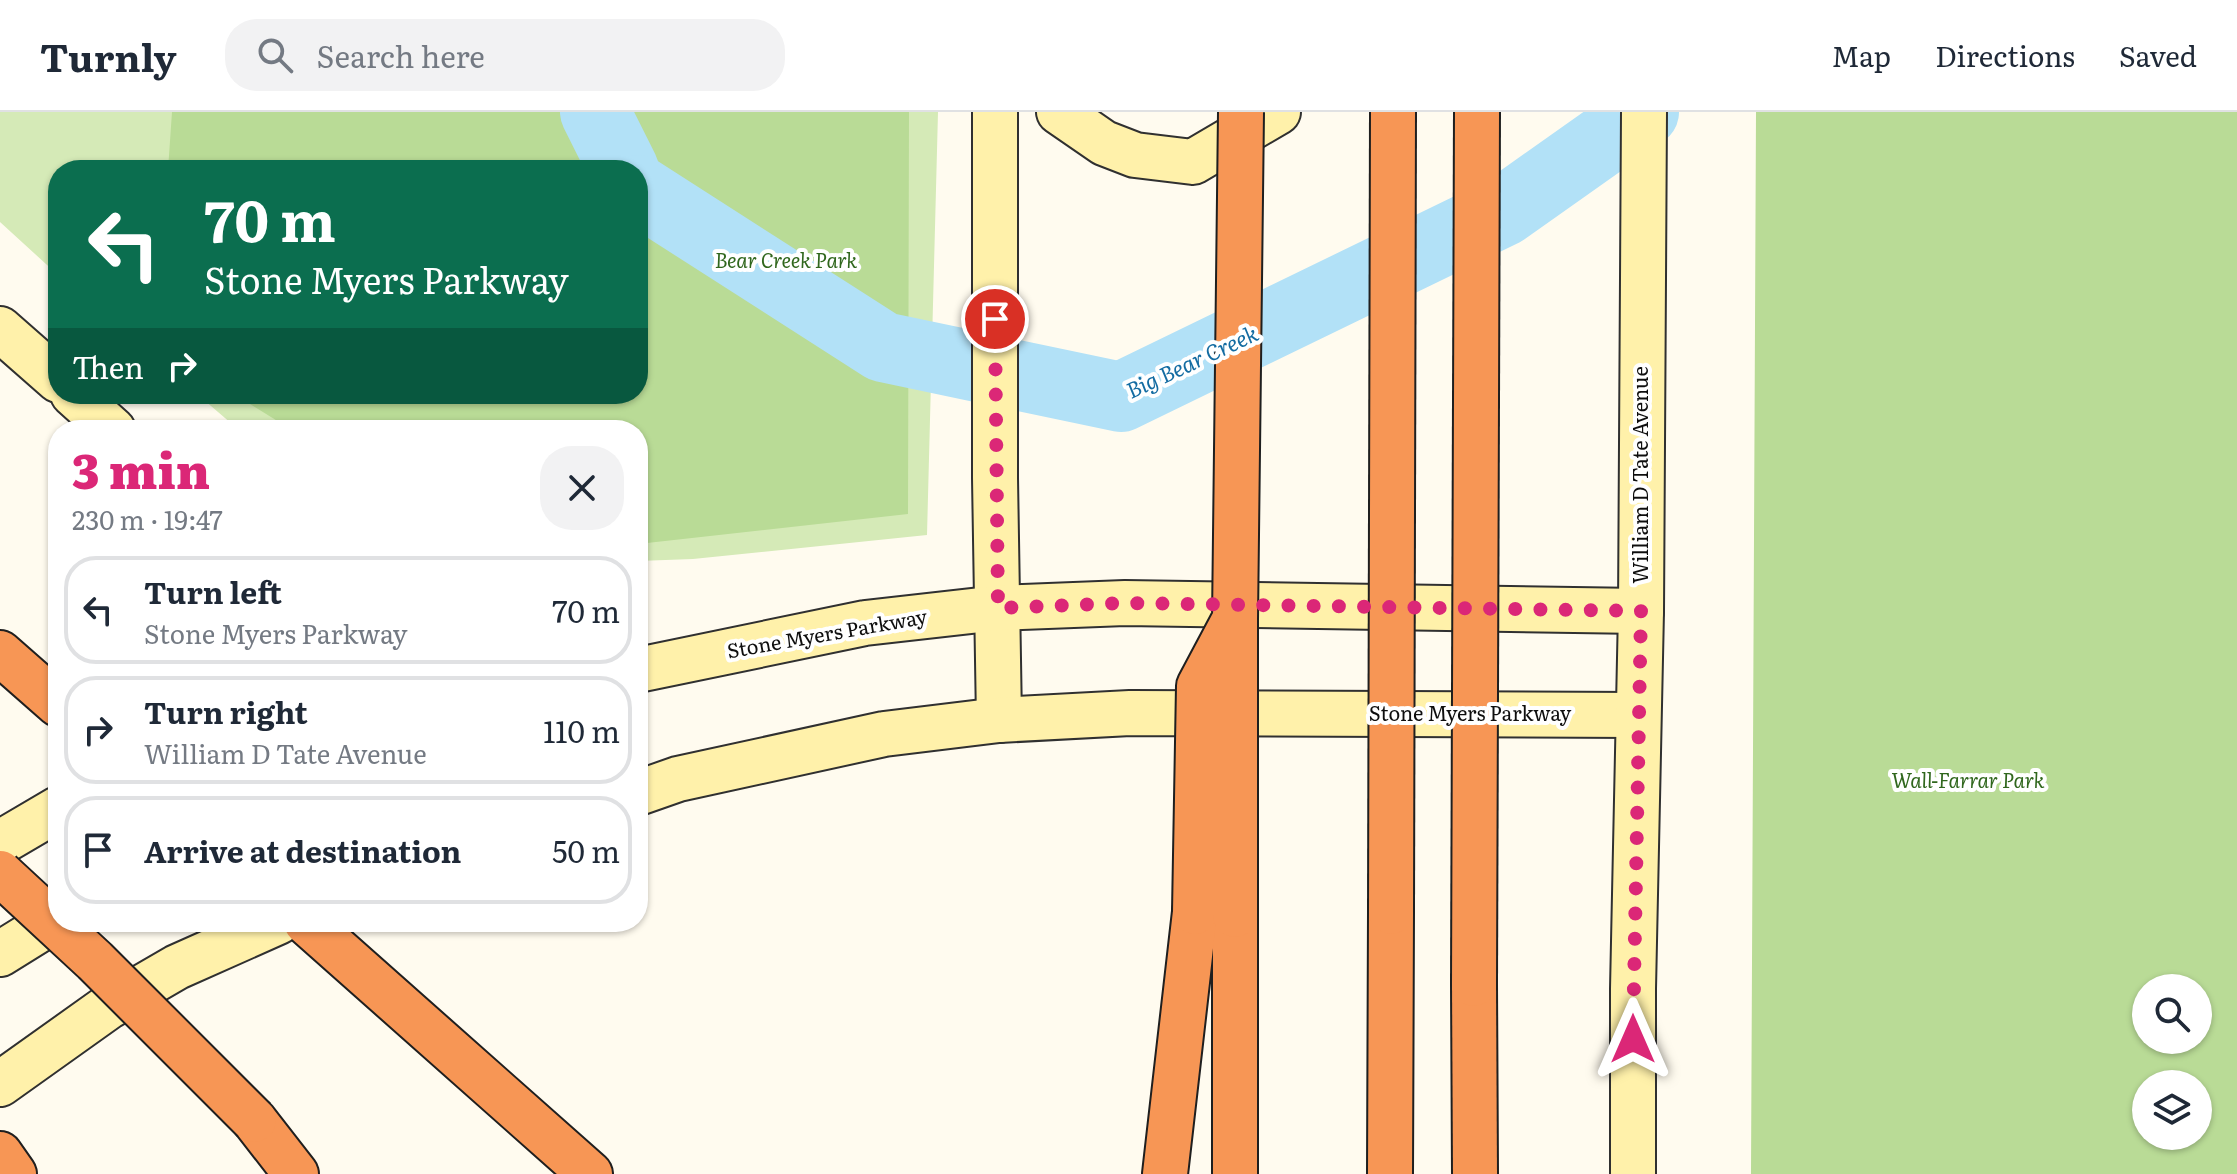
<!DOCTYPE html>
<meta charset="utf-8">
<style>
:root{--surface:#fff;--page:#f2f2f3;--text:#1f2937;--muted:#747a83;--line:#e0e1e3;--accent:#db2777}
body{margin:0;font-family:Literata,serif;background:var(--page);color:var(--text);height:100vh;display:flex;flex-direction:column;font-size:30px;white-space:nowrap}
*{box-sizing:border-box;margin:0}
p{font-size:26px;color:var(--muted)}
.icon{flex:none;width:44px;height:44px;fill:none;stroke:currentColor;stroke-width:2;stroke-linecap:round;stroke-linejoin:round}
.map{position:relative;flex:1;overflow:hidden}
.panel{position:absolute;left:48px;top:308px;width:600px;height:512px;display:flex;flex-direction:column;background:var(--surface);border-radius:32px;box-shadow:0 2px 6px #0004}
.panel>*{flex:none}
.banner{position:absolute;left:48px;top:48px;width:600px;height:244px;border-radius:32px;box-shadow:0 2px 6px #0004;background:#0b6e4f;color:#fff;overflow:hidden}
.tools{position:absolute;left:2132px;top:862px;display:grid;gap:16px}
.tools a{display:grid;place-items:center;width:80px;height:80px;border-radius:50%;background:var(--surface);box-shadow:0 2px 6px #0004;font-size:40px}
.pin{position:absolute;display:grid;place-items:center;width:68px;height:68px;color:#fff;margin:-34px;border:4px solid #fff;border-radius:50%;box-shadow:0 2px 8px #0007}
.me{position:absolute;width:88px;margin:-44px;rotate:0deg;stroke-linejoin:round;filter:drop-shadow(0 0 6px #0008)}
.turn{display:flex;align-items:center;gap:28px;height:168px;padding:0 24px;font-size:36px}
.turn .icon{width:104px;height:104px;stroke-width:2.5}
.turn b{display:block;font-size:56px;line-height:68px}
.then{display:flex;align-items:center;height:76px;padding:0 24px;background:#0003;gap:16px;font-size:30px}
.round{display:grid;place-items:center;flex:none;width:84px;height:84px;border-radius:32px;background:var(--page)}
.overview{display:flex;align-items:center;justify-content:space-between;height:136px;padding:0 24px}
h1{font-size:48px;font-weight:800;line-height:60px;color:var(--accent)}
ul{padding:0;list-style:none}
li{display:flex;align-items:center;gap:24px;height:108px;margin:0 16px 12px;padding:0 8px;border:4px solid var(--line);border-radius:32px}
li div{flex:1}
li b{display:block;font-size:30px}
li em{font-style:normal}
header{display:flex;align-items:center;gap:48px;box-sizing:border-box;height:112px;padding:0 40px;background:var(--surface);border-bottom:2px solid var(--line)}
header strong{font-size:38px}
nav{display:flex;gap:44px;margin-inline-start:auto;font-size:28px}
.search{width:560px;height:72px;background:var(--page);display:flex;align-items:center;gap:20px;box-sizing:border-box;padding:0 28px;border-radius:32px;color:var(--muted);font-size:30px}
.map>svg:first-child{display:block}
</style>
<header>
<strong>Turnly</strong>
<div class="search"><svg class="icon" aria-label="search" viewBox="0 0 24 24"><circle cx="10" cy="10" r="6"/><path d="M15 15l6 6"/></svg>Search here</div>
<nav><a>Map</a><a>Directions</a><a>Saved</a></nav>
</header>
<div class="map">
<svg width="2237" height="1062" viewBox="0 0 2237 1062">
<rect width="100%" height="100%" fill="#fffbef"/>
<path fill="#d5eab7" d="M 0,0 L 938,0 L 927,423 L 693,447 L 638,449 L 638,318 L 239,318 L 197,282 L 638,282 L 638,58 L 58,58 L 58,163 L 0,110 Z"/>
<g fill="#b9db96" fill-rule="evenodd">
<path d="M 172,0 L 909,0 L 908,402 L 638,432 L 638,318 L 292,318 L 234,282 L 638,282 L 638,58 L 168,58 Z"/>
<path d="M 1756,0 L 2237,0 L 2237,1062 L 1751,1062 ZM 2146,876 L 2198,876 L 2198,928 L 2146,928 ZM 2146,972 L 2198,972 L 2198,1024 L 2146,1024 Z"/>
</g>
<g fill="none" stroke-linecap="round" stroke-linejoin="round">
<g stroke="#b2e1f7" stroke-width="70">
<path d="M 595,0 L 624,58"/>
<path d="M 638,78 L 883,235 L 1121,285 L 1504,99 L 1644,0"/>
</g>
<defs>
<g id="secondary">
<path d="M 995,0 L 995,366 L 999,608"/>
<path d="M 1059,0 L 1104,31 L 1135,43 L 1193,50 L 1278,0"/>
<path d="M 0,217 L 58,268"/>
<path d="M 73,282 L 113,318"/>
<path d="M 638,558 L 865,511 L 998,496 L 1125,491 L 1641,499"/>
<path d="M 638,681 L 678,667 L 884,622 L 999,608 L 1130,601 L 1638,603"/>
<path d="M 0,731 L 58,697"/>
<path d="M 0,842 L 58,806"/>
<path d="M 0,972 L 108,895 L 177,855 L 278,810"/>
<path d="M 1633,1062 L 1633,877 L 1641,499 L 1644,0"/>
</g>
<g id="motorway">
<path d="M 0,541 L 58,592"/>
<path d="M 1235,803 L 1235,1062"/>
<path d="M 306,810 L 590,1062"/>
<path d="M 1474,872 L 1475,1062"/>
<path d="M 254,1008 L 296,1062"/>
<path d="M 0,1042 L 14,1062"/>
<path d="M 1165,1062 L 1195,800"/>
<path d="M 1390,1062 L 1391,800"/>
</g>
</defs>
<use href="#secondary" stroke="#303030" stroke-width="48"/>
<use href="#motorway" stroke="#1f1f1f" stroke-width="48"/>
<use href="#secondary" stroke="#fff1aa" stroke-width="44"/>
<use href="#motorway" stroke="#f79655" stroke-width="44"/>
<defs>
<g id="motorway-bridge">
<path d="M 0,761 L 95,849 L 254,1008"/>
<path d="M 1195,800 L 1199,574 L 1232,512"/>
<path d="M 1391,800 L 1393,0"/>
<path d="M 1235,803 L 1235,507 L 1241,0"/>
<path d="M 1474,872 L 1477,0"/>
</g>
</defs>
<use href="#motorway-bridge" stroke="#1f1f1f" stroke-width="48" stroke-linecap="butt"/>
<use href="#motorway-bridge" stroke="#f79655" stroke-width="44"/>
</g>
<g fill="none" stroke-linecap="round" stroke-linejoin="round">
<path stroke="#db2777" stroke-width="14" stroke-dasharray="0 25.2" d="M 995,207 L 998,496 L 1125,491 L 1641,499 L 1633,927"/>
</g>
<g text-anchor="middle" stroke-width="8" stroke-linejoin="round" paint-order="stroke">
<g font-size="20" font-style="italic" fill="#30671d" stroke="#fff">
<text x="786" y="156">Bear Creek Park</text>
<text x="1968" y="676">Wall-Farrar Park</text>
</g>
<g font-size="20" fill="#0e0e0e" stroke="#fff">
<text transform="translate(1641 363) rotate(-90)" y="7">William D Tate Avenue</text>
<text transform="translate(827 522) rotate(-10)" y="7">Stone Myers Parkway</text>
<text x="1470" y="609">Stone Myers Parkway</text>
</g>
<g font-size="22" font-style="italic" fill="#146ca2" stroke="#fff">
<text transform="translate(1192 250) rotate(-25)" y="8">Big Bear Creek</text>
</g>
</g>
</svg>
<div class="tools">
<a><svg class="icon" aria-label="search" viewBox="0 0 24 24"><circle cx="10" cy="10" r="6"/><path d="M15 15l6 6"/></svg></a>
<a><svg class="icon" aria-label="layers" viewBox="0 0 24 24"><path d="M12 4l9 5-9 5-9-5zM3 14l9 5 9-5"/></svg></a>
</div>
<div class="pin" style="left:995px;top:207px;background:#d93025"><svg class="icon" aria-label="arrive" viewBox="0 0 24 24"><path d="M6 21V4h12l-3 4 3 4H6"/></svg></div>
<svg class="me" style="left:1633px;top:927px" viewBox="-20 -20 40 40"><path d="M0-17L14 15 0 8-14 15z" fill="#db2777" stroke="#fff" stroke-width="4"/></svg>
<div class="banner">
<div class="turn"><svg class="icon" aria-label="left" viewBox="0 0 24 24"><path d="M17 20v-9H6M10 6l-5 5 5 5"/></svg><div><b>70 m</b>Stone Myers Parkway</div></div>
<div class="then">Then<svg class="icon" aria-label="right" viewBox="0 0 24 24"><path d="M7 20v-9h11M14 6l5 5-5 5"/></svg></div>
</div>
<section class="panel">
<div class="overview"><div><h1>3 min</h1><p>230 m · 19:47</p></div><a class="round"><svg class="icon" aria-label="close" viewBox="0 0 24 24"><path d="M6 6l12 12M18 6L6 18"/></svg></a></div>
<ul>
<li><svg class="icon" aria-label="left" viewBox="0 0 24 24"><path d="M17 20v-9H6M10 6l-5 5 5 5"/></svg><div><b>Turn left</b><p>Stone Myers Parkway</p></div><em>70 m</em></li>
<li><svg class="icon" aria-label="right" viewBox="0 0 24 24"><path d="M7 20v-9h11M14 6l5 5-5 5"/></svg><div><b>Turn right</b><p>William D Tate Avenue</p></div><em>110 m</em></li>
<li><svg class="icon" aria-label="arrive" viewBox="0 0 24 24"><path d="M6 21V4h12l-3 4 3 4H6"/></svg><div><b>Arrive at destination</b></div><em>50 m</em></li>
</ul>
</section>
</div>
